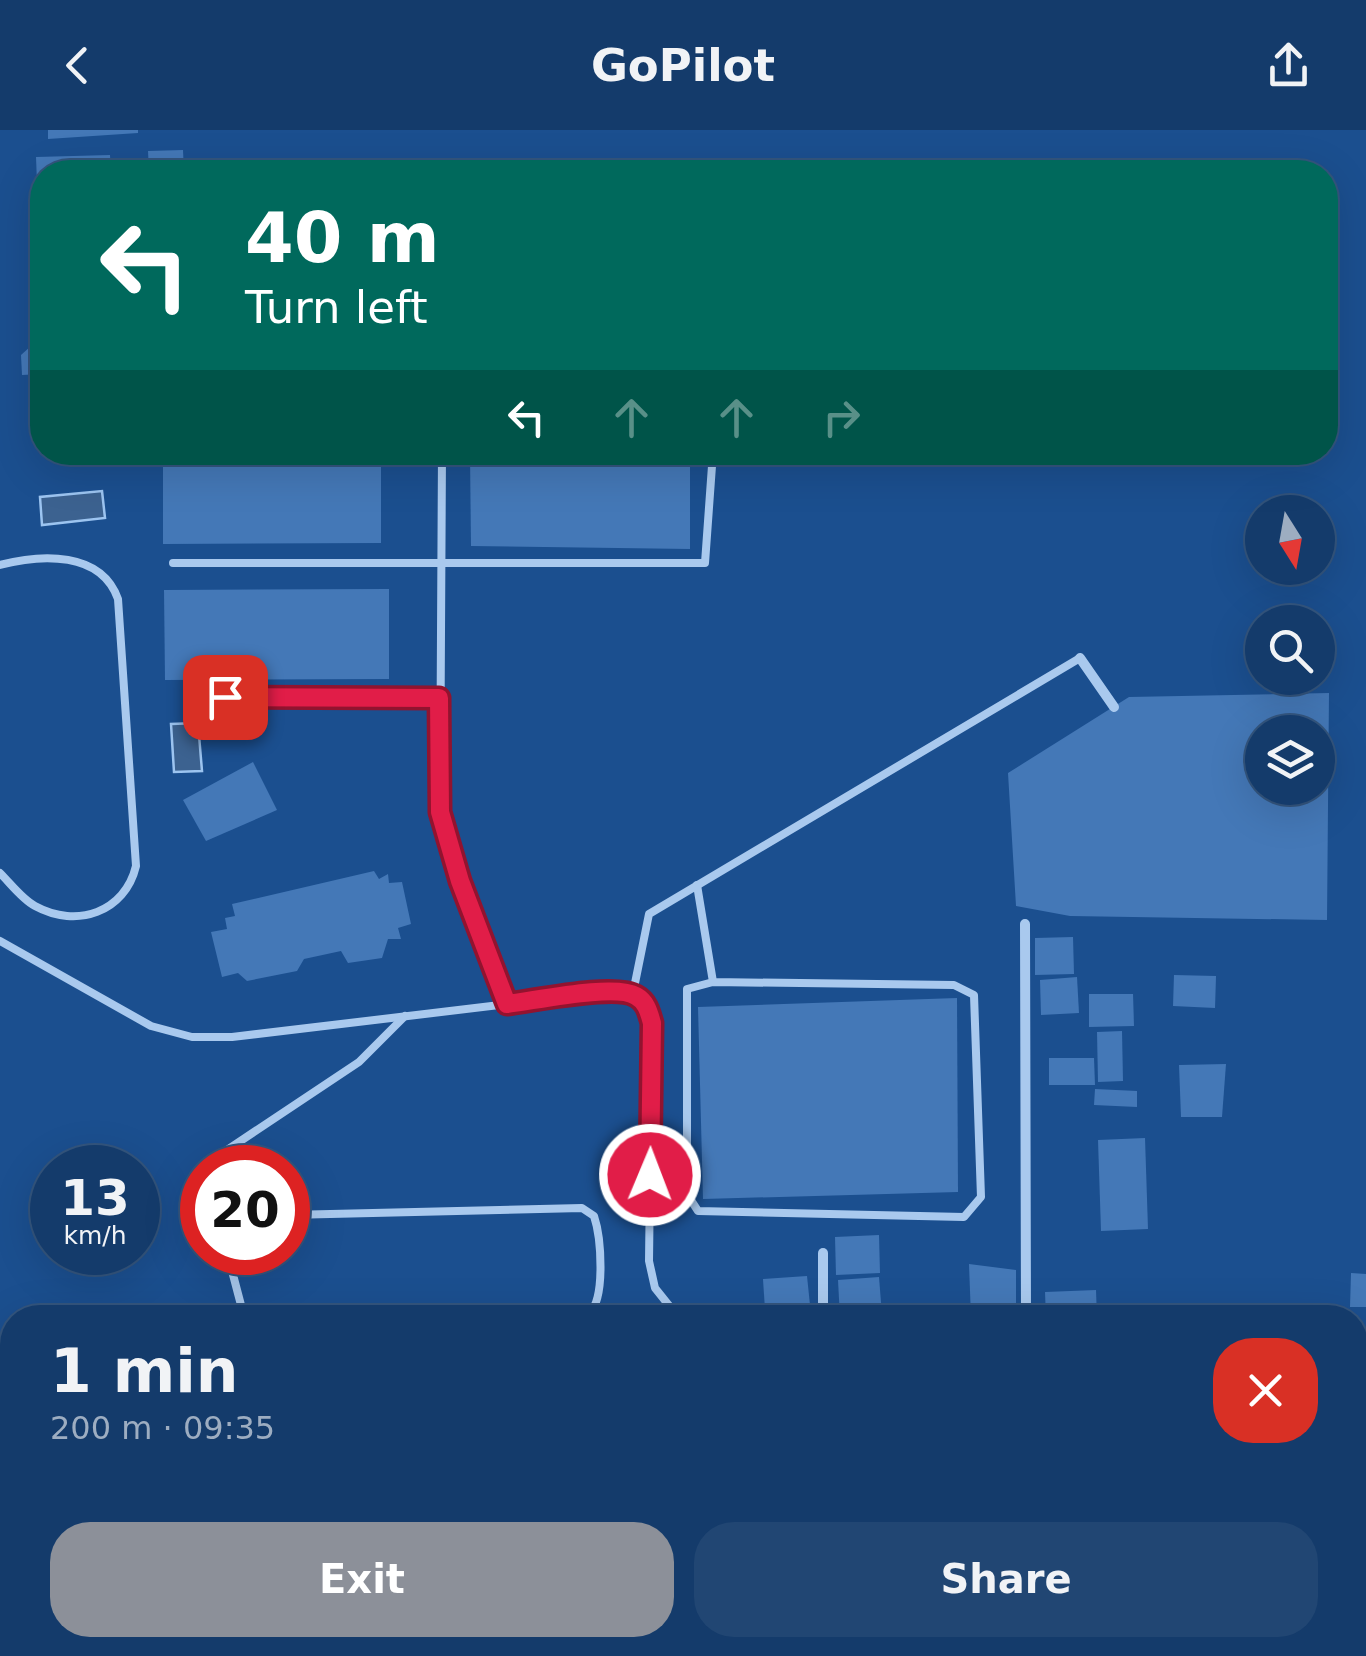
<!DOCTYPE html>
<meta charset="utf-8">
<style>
:root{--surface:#143b6b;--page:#214673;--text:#f1f3f6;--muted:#9dadc1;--line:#33557e;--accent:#8c9099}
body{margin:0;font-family:"DejaVu Sans",sans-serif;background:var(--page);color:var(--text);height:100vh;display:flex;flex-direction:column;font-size:38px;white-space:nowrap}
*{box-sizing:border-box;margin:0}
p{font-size:32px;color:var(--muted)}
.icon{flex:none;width:55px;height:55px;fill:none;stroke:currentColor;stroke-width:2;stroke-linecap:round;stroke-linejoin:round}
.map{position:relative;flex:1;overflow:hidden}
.details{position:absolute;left:0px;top:1175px;width:1368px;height:352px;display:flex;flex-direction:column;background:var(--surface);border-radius:40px 40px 0 0;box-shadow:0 10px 40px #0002,0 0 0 2px var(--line)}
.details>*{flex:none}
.top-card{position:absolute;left:30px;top:30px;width:1308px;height:305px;border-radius:40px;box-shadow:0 10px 40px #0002,0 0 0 2px var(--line);background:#00695c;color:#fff;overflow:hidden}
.needle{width:65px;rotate:169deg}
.buttons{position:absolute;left:1245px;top:365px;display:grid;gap:20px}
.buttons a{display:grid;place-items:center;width:90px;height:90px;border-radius:50%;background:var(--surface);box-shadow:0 10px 40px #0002,0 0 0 2px var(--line);font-size:50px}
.speed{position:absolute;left:30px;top:1015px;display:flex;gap:20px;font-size:50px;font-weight:700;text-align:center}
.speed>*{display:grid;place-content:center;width:130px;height:130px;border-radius:50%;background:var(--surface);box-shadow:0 10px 40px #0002,0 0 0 2px var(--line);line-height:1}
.speed small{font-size:25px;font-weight:400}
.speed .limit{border:15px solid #d22;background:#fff;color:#111}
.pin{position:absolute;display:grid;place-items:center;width:85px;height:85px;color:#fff;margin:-42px;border-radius:20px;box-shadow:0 5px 15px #0006}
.me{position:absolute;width:110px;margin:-55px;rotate:1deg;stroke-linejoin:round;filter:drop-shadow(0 0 8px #0008)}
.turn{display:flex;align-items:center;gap:35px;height:210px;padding:0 50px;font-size:45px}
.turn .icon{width:130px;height:130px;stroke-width:2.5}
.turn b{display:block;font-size:70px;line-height:85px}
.lanes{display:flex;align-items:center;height:95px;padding:0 50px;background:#0003;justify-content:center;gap:50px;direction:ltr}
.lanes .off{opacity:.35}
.round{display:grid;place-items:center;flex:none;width:105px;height:105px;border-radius:40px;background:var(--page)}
.head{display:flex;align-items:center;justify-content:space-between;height:170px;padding:0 50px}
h1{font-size:60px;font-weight:700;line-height:75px}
.action{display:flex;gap:20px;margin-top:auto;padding:20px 50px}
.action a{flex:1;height:115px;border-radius:40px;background:var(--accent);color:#fff;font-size:40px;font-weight:700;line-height:115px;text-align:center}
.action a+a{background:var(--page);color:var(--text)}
header{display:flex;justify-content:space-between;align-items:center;height:130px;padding:0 50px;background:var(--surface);font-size:45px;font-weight:700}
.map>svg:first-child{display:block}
</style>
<header><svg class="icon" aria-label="back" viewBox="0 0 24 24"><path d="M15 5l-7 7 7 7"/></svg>GoPilot<svg class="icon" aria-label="share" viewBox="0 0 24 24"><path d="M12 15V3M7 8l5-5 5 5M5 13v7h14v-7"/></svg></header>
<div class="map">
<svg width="1366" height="1526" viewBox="0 0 1366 1526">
<rect width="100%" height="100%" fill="#1b4f8f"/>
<g fill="#3c6290" stroke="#9cc4f0" stroke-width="2.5">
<path d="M 102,361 L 105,388 L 42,395 L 40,367 Z"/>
<path d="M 198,593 L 202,641 L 174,642 L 171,594 Z"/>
</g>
<g fill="#4478b7" fill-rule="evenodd">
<path d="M 48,0 L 138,0 L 138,3 L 48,9 Z"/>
<path d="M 183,20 L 184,42 L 149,42 L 148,21 Z"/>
<path d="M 110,25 L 111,42 L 42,42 L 39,105 L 36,27 Z"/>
<path d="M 42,206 L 42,244 L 22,245 L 21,225 Z"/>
<path d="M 690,323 L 690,419 L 471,416 L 470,324 Z"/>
<path d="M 381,324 L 381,413 L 163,414 L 163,325 Z"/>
<path d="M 389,459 L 389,549 L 165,550 L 164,460 Z"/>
<path d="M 1329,563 L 1327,790 L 1070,786 L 1016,776 L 1008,643 L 1129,567 ZM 1262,602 L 1318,602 L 1318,658 L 1262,658 Z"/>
<path d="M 253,632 L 277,680 L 206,711 L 183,670 Z"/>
<path d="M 374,741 L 379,749 L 388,744 L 389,753 L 402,752 L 411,794 L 398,798 L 401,809 L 388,809 L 382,828 L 348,833 L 341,821 L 304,829 L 297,841 L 247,851 L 238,843 L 222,847 L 211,802 L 227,799 L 225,788 L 235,786 L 232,774 Z"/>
<path d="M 1073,807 L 1074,844 L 1035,845 L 1035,808 Z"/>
<path d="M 1174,845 L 1216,846 L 1215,878 L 1173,876 Z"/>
<path d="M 1077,847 L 1079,883 L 1041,885 L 1040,850 Z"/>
<path d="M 1089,864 L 1133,864 L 1134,896 L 1089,897 Z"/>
<path d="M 957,868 L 958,1062 L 703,1069 L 698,877 Z"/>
<path d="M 1122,901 L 1123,951 L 1098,952 L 1097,902 Z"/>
<path d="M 1049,928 L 1094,928 L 1095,955 L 1049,955 Z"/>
<path d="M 1226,934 L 1222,987 L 1181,987 L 1179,935 Z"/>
<path d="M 1095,959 L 1137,961 L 1137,977 L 1094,975 Z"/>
<path d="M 1145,1008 L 1148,1099 L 1101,1101 L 1098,1010 Z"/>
<path d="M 879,1105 L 880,1143 L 836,1145 L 835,1107 Z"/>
<path d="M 969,1134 L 1016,1140 L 1016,1188 L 971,1188 Z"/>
<path d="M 1351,1143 L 1366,1144 L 1366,1177 L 1350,1177 Z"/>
<path d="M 807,1146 L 810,1175 L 765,1180 L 763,1149 Z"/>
<path d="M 879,1147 L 882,1185 L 840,1188 L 838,1150 Z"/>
<path d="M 1096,1160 L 1097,1188 L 1046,1188 L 1045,1162 Z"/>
<path d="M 1355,1358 L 1366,1358 L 1366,1410 L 1355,1409 Z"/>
<path d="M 187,1515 L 232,1515 L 232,1526 L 188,1526 Z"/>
<rect x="759" y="1515" width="48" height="11"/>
</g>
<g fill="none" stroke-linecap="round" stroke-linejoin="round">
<path stroke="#a9c9ee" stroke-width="5" stroke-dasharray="5 8" stroke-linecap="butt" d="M 899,1526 L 899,1515"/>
<g stroke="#a9c9ee" stroke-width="8">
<path d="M 442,322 L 440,682 L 459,751 L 507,874"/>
<path d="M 173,433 L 705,433 L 713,322"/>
<path d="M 0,435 C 41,424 101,421 118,469 L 136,736 C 125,782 77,799 35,776 C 22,769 11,754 0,743"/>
<path d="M 190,567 L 439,568"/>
<path d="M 697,755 L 713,852 L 954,855 L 974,865 L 981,1067 L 964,1087 L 698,1081 L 687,1064 L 687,859 L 713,852"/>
<path d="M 0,811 L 151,896 L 192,907 L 232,907 L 609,862 C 635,864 644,868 652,893 L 649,1131 L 655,1158 L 679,1188"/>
<path d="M 633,863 L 649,784 L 1080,528"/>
<path d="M 202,1068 L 197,1056 L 200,1038 L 359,932 L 405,886"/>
<path d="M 288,1085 L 582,1078 L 594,1086 C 601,1107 606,1168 589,1184 L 467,1188"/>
<path d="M 227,1122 L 241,1175 L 251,1188"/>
<path d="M 232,1135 L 241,1122"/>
<path d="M 730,1526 L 731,1515"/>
<path d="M 1362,1526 L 1366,1419"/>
</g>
<g stroke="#a9c9ee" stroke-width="10">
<path d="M 1080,528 L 1114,577"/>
<path d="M 1025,794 L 1026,1188"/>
<path d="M 823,1188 L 823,1123"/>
<path d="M 241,1515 L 242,1526"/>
<path d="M 605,1515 L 606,1526"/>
<path d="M 1027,1515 L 1027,1526"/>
<path d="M 0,1524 L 77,1517"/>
<path d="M 819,1526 L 819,1515"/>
</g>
</g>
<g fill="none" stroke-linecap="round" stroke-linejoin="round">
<defs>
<path id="route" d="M 225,567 L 439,568 L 440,682 L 460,751 L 507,874 C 534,871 615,853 636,866 C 647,872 649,883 652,893 L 650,1045"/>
</defs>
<use href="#route" stroke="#92132f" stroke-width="25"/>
<use href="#route" stroke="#e11d48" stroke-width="18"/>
</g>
</svg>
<div class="buttons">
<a><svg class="needle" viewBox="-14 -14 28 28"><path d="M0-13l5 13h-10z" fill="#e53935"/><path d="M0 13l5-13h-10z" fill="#9dadc1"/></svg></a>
<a><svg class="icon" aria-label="search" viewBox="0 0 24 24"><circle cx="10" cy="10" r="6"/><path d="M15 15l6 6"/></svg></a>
<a><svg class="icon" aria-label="layers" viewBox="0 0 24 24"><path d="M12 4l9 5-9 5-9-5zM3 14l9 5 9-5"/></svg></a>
</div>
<div class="speed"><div>13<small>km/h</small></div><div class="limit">20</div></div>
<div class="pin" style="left:225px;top:567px;background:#d93025"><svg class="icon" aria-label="arrive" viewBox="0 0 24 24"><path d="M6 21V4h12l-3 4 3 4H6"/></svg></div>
<svg class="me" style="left:650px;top:1045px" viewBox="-20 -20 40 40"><circle r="17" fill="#e11d48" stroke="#fff" stroke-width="3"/><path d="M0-11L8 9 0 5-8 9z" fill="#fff"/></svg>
<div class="top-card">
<div class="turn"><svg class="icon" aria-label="left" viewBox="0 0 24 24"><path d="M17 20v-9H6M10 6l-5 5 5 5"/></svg><div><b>40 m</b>Turn left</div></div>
<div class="lanes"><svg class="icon" aria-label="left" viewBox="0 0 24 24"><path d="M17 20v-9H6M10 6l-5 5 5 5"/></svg><svg class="icon off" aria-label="ahead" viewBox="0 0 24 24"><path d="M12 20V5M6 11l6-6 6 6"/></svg><svg class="icon off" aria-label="ahead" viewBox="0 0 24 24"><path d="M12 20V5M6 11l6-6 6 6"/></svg><svg class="icon off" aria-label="right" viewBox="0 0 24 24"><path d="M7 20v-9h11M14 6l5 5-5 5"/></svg></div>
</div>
<section class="details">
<div class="head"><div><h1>1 min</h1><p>200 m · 09:35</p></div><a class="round" style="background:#d93025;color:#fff"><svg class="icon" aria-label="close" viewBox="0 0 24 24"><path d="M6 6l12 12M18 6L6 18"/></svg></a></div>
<div class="action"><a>Exit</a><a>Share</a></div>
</section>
</div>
